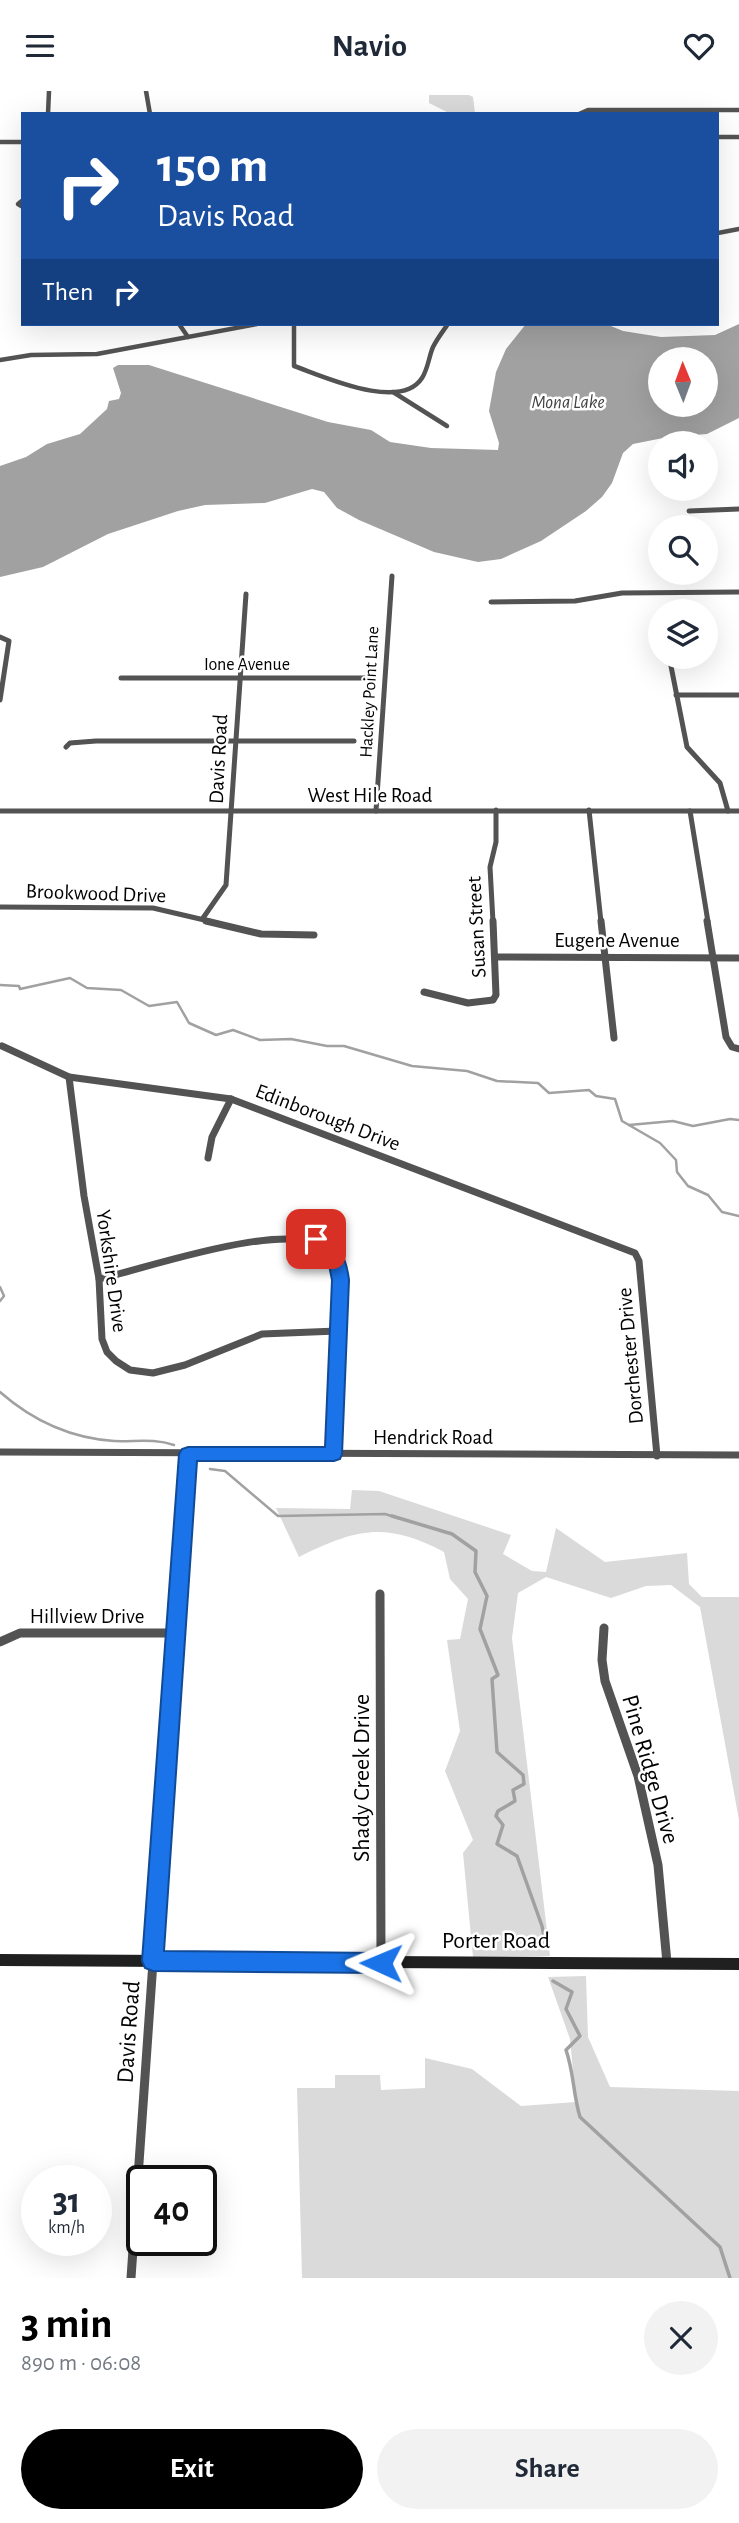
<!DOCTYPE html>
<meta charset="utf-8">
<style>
:root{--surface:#fff;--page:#f2f2f3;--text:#1f2937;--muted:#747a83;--accent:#000}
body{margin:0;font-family:"Alegreya Sans",sans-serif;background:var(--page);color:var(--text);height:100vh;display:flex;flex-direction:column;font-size:26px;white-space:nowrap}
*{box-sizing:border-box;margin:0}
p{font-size:23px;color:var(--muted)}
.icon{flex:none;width:38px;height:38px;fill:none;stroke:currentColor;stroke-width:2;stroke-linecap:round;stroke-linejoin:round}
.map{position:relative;height:2187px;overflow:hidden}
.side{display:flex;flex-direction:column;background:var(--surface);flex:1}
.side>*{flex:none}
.hud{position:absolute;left:21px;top:21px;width:698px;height:214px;border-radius:0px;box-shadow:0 7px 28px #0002;background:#1a4fa0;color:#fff;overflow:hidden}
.needle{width:46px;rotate:359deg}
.fabs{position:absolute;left:648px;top:256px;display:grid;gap:14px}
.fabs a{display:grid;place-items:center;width:70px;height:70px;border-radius:50%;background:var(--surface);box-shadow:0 7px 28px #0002;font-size:35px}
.speed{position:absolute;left:21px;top:2074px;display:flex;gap:14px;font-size:35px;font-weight:700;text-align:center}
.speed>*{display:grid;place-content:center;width:91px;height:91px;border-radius:50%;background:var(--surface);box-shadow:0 7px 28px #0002;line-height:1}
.speed small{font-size:18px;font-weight:400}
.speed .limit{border:4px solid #111;border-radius:10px;background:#fff;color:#111}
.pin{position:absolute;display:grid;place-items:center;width:60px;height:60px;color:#fff;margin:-30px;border-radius:14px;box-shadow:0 4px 10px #0006}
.me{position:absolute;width:77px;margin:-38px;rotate:271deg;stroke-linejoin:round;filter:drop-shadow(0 0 5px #0008)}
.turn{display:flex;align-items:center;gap:24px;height:147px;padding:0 21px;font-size:32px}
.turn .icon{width:91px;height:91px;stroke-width:2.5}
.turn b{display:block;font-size:49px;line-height:60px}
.then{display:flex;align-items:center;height:66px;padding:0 21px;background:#0003;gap:14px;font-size:26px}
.round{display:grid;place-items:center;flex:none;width:74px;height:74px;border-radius:37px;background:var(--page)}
.overview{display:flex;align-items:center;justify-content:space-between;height:119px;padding:0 21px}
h1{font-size:42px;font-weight:700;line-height:52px;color:var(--accent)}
.cta{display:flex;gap:14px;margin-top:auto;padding:14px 21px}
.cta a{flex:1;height:80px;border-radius:42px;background:var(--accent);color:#fff;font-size:28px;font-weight:700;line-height:80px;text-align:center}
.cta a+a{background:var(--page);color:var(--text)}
header{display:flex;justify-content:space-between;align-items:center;height:91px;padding:0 21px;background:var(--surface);font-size:32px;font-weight:700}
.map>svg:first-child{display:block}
</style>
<header><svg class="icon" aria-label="menu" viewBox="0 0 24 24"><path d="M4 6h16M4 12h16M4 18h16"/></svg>Navio<svg class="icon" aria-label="heart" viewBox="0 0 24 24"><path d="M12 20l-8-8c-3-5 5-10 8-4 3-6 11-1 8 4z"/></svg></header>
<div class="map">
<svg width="739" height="2187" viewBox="0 0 739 2187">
<rect width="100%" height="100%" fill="#fff"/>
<g fill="#dadada">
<path d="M 429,4 L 469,4 L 473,6 L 475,22 L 447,21 L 429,12 Z"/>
<path d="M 352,1399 L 379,1400 L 511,1444 L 503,1463 L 532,1480 L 546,1481 L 556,1437 L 605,1471 L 687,1462 L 689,1493 L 702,1506 L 739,1506 L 739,1729 L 700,1516 L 671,1494 L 646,1495 L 611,1507 L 546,1486 L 518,1502 L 512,1547 L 550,1865 L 473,1866 L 463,1762 L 473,1749 L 445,1680 L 460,1640 L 447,1549 L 460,1548 L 468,1508 L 450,1488 L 444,1461 C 385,1430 356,1438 299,1466 L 276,1417 L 350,1418 Z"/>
<path d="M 586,1885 L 588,1946 L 610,1996 L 739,2000 L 739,2187 L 302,2187 L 297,1997 L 335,1997 L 335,1984 L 380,1984 L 381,1999 L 425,1997 L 425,1967 L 472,1978 L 521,2015 L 576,2011 L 570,1948 L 548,1886 Z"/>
</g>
<path fill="#a1a1a1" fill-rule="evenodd" d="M 526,233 L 606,233 L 623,240 L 661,246 L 715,244 L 739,233 L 739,327 L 707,343 L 668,346 L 633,353 L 623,362 L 612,392 L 602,406 L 586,420 L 541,450 L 501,468 L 478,471 L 434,461 L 359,429 L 337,417 L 324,401 L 312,398 L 265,412 L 205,414 L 178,420 L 108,443 L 43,476 L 0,486 L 0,375 L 26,366 L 47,353 L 80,343 L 107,318 L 109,310 L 119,308 L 121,302 L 113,277 L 118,274 L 149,274 L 328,331 L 371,339 L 390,351 L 431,357 L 498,359 L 499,352 L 489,320 L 496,281 L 506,258 ZM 660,268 L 705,268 L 705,313 L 660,313 Z"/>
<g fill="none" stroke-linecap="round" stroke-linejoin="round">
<g stroke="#a1a1a1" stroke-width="2.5">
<path d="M 0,894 L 19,895 L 20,898 L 70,887 L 87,897 L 121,899 L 149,915 L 177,911 L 189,932 L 216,944 L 233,939 L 260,949 L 291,948 L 327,955 L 344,955 L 412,975 L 467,980 L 497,990 L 538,992 L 549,1002 L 589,999 L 596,1005 L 615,1008 L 622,1030 L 660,1052 L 676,1069 L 677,1081 L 688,1095 L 708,1104 L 722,1121 L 739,1125"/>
<path d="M 629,1034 L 673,1030 L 693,1035 L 730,1028 L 739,1029"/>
<path d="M 0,1196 L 4,1205 L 0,1210"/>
<path d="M 0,1301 C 33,1330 69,1347 114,1350 C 134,1351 154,1347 174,1354"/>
<path d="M 210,1378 L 225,1380 L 278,1425 L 385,1423 L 398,1427"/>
</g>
<g stroke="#a1a1a1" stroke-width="3.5">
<path d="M 392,1425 L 452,1443 L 476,1460 L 475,1481 L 487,1505 L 480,1538 L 498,1584 L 492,1588 L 497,1661 L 523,1684 L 524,1693 L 513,1699 L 515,1710 L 498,1720 L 496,1725 L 503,1734 L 497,1753 L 517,1765 L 542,1835 L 546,1856"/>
<path d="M 553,1890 L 572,1901 L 566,1918 L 580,1945 L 566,1959 C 574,1982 573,2003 580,2026 L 720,2156 L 730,2187"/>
</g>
<g stroke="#535353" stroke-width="4.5">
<path d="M 146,0 L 150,23"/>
<path d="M 48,23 L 49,0"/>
<path d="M 579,23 L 588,19 L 739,19"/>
<path d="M 718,46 L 739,46"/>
<path d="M 0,51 L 23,51"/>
<path d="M 23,109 L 18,113 L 23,116"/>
<path d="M 718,142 L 739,138"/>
<path d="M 179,233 L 188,246"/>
<path d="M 294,233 L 294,275 C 323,285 400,321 422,287 C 428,278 429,265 433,256 C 437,248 443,240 448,233"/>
<path d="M 0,269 L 31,264 L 97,263 L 257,233"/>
<path d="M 393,301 L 447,335"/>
</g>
<g stroke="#535353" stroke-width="5">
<path d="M 689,420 L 739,418"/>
<path d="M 491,511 L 575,510 L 622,502 L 739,501"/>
<path d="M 0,546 L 9,550 L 0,609"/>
<path d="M 669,565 L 687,656 L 720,692 L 728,720"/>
<path d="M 121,587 L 373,587"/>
<path d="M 676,604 L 739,604"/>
<path d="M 66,656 L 70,652 L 96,650 L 354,650"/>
<path d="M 589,719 L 601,831"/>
<path d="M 0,720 L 739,720"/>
<path d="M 376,720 L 392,485"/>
<path d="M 690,720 L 708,831"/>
<path d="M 0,816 L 153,817 L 213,831"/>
<path d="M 203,827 L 226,794 L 246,503"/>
<path d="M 493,831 L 490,776 L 496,751 L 496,719"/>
</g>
<g stroke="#535353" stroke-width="7">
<path d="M 206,830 L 261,843 L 314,844"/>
<path d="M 601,830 L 614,947"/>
<path d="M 707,830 L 726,946 L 732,956 L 739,958"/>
<path d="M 495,866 L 739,867"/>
<path d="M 424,901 L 468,912 L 493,909 L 496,904 L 493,830"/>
<path d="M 2,955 L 69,986 L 231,1008 L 635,1162 L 639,1170 L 657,1365"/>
<path d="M 69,986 L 84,1105 L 99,1188 L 102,1248 L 107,1261 L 116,1270 L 130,1279 L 153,1282 L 185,1274 L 262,1243 L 337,1240"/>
<path d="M 208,1067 L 212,1046 L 231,1008"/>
<path d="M 99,1188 C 149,1177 290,1126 331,1159 C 340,1165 340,1179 341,1189 L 334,1363"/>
<path d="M 0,1361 L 739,1364"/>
<path d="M 184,1427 L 188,1363"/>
</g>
<g stroke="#535353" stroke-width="9">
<path d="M 380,1503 L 381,1872"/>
<path d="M 604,1537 L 602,1569 L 605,1590 L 638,1685 L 658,1774 L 667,1872"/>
<path d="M 0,1551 L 20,1542 L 176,1542"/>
<path d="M 131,2187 L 184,1425"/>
</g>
<path stroke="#202020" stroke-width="12" d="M 0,1869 L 739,1873"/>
</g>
<path fill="#1a73e8" stroke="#114b97" stroke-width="2" d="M 316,1142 C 339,1149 346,1166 349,1189 L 342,1363 L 340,1368 L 334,1370 L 197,1370 L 164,1860 L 381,1862 L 388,1865 L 391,1872 L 388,1879 L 381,1882 L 153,1880 L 145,1877 L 142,1870 L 179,1363 L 182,1358 L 188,1356 L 325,1356 L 332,1189 L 327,1164 L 308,1148 Z"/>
<g text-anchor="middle" stroke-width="5" stroke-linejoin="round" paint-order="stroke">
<g font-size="18" fill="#000" stroke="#fff">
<text x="247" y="579">Ione Avenue</text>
<text transform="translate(369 601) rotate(-87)" y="6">Hackley Point Lane</text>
</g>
<g font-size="19" font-style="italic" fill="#424242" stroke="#fff">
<text x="568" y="317">Mona Lake</text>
</g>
<g font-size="21" fill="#000" stroke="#fff">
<text transform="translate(218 668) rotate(-87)" y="7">Davis Road</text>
<text x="370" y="711">West Hile Road</text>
<text transform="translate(96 802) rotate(2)" y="7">Brookwood Drive</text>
<text transform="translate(476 836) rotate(-93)" y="7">Susan Street</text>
<text x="617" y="856">Eugene Avenue</text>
<text transform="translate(328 1026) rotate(21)" y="7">Edinborough Drive</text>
<text transform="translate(112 1180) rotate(82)" y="7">Yorkshire Drive</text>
<text transform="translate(630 1265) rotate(-95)" y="7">Dorchester Drive</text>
<text x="433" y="1353">Hendrick Road</text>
<text x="87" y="1532">Hillview Drive</text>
</g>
<g font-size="24" fill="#000" stroke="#fff">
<text transform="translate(651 1678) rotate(74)" y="8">Pine Ridge Drive</text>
<text transform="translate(361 1687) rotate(-90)" y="8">Shady Creek Drive</text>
<text x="496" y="1857">Porter Road</text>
<text transform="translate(128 1941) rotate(-86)" y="8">Davis Road</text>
</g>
</g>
</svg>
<div class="fabs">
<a><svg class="needle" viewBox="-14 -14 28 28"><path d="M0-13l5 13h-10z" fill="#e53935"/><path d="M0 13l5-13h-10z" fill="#747a83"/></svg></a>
<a><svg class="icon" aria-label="sound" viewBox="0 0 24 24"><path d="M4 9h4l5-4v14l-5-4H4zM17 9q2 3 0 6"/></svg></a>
<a><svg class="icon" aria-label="search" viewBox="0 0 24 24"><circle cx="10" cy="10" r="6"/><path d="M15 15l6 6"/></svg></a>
<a><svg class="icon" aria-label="layers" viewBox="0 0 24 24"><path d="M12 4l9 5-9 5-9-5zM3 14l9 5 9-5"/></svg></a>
</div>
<div class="speed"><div>31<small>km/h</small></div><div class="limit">40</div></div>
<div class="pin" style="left:316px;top:1148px;background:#d93025"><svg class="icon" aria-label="arrive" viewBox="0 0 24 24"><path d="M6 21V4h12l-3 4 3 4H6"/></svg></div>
<svg class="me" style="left:381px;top:1872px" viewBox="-20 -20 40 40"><path d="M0-17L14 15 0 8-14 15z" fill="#1a73e8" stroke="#fff" stroke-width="4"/></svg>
<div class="hud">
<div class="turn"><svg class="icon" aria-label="right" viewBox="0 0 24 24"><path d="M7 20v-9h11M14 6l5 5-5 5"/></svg><div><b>150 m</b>Davis Road</div></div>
<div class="then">Then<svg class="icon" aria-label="right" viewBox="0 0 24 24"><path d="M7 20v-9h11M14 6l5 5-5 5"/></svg></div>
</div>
</div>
<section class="side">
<div class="overview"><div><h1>3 min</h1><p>890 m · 06:08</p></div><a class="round"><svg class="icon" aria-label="close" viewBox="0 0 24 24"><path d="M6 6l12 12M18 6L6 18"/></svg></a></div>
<div class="cta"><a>Exit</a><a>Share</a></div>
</section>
